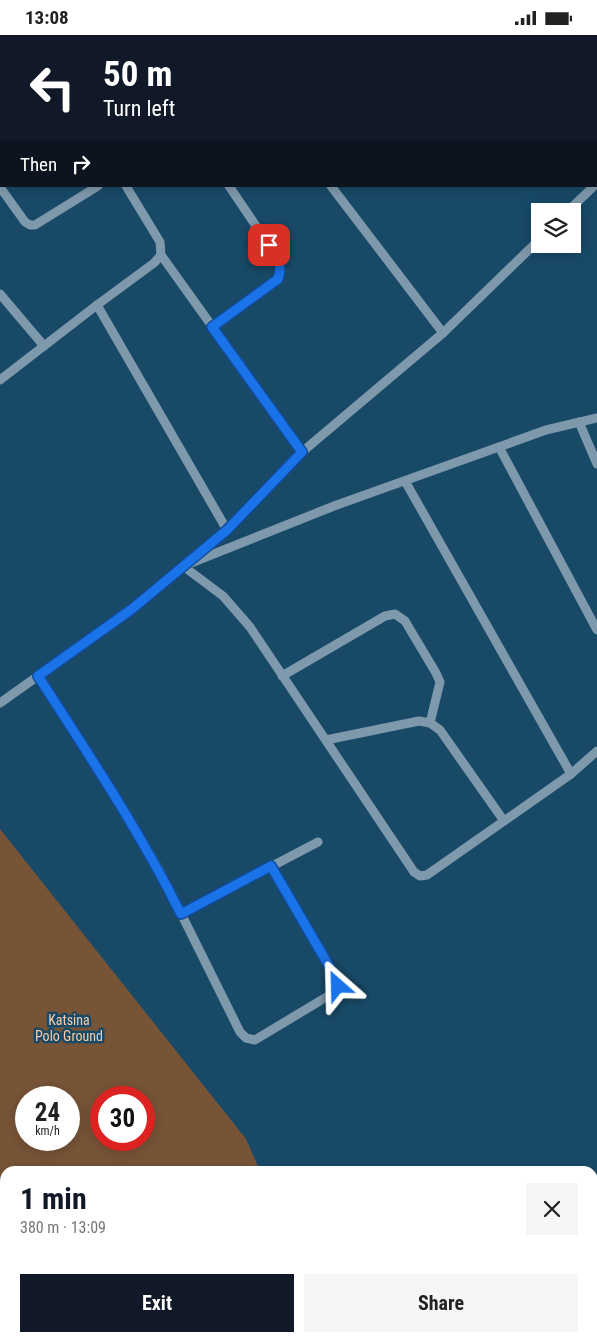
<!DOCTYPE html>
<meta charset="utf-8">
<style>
:root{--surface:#fff;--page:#f6f6f6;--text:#222;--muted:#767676;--accent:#111827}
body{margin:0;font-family:"Roboto Condensed",sans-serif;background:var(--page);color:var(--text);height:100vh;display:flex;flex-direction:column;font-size:19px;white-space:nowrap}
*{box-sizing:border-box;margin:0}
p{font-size:16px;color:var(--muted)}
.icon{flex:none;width:28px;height:28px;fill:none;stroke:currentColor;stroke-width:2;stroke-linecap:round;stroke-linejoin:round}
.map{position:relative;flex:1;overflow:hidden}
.details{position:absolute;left:0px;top:1131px;width:598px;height:176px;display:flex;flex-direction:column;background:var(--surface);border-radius:15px 15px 0 0;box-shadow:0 2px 12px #0003}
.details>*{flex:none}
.top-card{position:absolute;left:0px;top:0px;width:598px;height:152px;box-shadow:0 2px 12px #0003;background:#111827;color:#fff;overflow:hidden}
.fabs{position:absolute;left:531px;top:168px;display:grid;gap:10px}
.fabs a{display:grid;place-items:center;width:50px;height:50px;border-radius:0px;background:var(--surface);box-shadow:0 2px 12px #0003;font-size:25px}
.speed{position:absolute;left:15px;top:1051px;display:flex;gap:10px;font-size:25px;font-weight:700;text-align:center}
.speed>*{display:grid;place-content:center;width:65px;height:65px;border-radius:50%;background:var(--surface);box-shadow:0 2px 12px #0003;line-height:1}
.speed small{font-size:12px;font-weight:400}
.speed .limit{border:8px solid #d22;background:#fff;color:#111}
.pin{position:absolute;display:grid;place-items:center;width:42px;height:42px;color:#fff;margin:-21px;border-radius:10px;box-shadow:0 2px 8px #0006}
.me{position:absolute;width:55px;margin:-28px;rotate:335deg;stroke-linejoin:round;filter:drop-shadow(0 0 4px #0008)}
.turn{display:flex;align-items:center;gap:18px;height:105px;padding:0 20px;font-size:22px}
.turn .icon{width:65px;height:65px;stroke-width:2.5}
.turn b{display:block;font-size:35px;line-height:42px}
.then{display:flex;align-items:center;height:48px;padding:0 20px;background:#0003;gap:10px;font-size:19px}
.round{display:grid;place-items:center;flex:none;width:52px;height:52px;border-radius:0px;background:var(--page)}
.headline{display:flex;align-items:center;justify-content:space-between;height:85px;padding:0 20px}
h1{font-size:30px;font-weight:700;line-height:38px;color:var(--accent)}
.action{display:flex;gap:10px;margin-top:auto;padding:10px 20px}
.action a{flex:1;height:58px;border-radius:0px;background:var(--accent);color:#fff;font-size:20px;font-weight:700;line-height:58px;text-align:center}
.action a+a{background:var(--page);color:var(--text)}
.status{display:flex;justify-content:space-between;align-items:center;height:35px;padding:0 25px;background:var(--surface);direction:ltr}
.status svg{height:14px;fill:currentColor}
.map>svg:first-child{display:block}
</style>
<div class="status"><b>13:08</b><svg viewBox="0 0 49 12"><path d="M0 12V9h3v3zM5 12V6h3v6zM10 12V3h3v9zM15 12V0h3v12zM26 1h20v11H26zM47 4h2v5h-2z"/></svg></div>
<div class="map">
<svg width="597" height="1307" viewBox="0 0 597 1307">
<rect width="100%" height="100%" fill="#184a68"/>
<path fill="#785437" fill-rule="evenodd" d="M 0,794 L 246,1104 L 260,1136 L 5,1136 L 5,1302 L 335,1302 L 337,1307 L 0,1307 ZM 26,1062 L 69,1062 L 69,1105 L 26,1105 ZM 101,1062 L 144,1062 L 144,1105 L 101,1105 Z"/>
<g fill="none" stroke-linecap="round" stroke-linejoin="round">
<g stroke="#7f99ac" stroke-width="9">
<path d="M 35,0 L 36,1"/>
<path d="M 218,0 L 218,1"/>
<path d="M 515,0 L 516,1"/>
<path d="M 269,1 L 270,0"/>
<path d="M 447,1 L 448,0"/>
<path d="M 567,1 L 569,0"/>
<path d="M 596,115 L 597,116"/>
<path d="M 126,151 L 160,207 L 161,220 L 302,417"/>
<path d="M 331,151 L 443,298"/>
<path d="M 0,152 L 25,187 L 30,190 L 35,190 L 98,151"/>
<path d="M 568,176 L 594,151"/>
<path d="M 0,259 L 44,311"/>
<path d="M 97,270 L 227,495"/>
<path d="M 212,292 L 278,244 L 281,236 L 279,225 L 229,151"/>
<path d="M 0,345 L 97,270 L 154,228 L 161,220"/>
<path d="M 579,387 L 597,429"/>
<path d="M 499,412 L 597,595"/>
<path d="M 405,446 L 571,739"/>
<path d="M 191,528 L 334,471 L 546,395 L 597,383"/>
<path d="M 183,531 L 223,561 L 250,592 L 414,837 L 420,841 L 427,840 L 571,739 L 597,716"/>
<path d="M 38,641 L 125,776 L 159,834 L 240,997 L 246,1003 L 255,1005 L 333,958 L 338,951 L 336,943 L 271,831"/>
<path d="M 282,641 L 385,581 L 395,579 L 405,586 L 436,638 L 440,647 L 430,688"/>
<path d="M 0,668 L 132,574 L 227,495 L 302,417 L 443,298 L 540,204"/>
<path d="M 326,705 L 419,686 L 430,688 L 440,695 L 504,786"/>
<path d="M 181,879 L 318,807"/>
</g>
</g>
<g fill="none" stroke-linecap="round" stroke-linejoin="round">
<defs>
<path id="route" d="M 269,210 C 277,222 283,230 278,244 L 212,292 L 302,417 L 227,495 L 132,574 L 38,641 C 89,720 139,795 181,879 L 271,831 L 336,943 L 338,951"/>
</defs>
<use href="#route" stroke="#114b97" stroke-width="12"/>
<use href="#route" stroke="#1a73e8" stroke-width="9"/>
</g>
<g text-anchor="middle" stroke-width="5" stroke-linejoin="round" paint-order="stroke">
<g font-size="14" fill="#fdcba5" stroke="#184a68">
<text x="69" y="990">Katsina<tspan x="69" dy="16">Polo Ground</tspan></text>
</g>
</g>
</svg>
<div class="fabs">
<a><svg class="icon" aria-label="layers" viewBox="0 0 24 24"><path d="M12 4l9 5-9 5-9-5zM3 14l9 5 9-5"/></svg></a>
</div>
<div class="speed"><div>24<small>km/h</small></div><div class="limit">30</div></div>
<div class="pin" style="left:269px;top:210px;background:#d93025"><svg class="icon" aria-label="arrive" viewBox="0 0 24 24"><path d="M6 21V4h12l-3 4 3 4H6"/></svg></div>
<svg class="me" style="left:338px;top:951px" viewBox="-20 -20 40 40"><path d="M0-17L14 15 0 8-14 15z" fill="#1a73e8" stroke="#fff" stroke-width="4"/></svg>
<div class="top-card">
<div class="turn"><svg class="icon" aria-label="left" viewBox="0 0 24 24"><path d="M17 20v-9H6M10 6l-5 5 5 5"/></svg><div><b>50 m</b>Turn left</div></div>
<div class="then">Then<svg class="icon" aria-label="right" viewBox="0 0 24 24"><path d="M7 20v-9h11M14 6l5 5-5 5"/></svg></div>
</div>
<section class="details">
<div class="headline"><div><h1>1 min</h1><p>380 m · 13:09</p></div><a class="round"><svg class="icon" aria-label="close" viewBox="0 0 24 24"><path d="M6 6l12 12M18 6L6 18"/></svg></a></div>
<div class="action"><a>Exit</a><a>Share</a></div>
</section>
</div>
